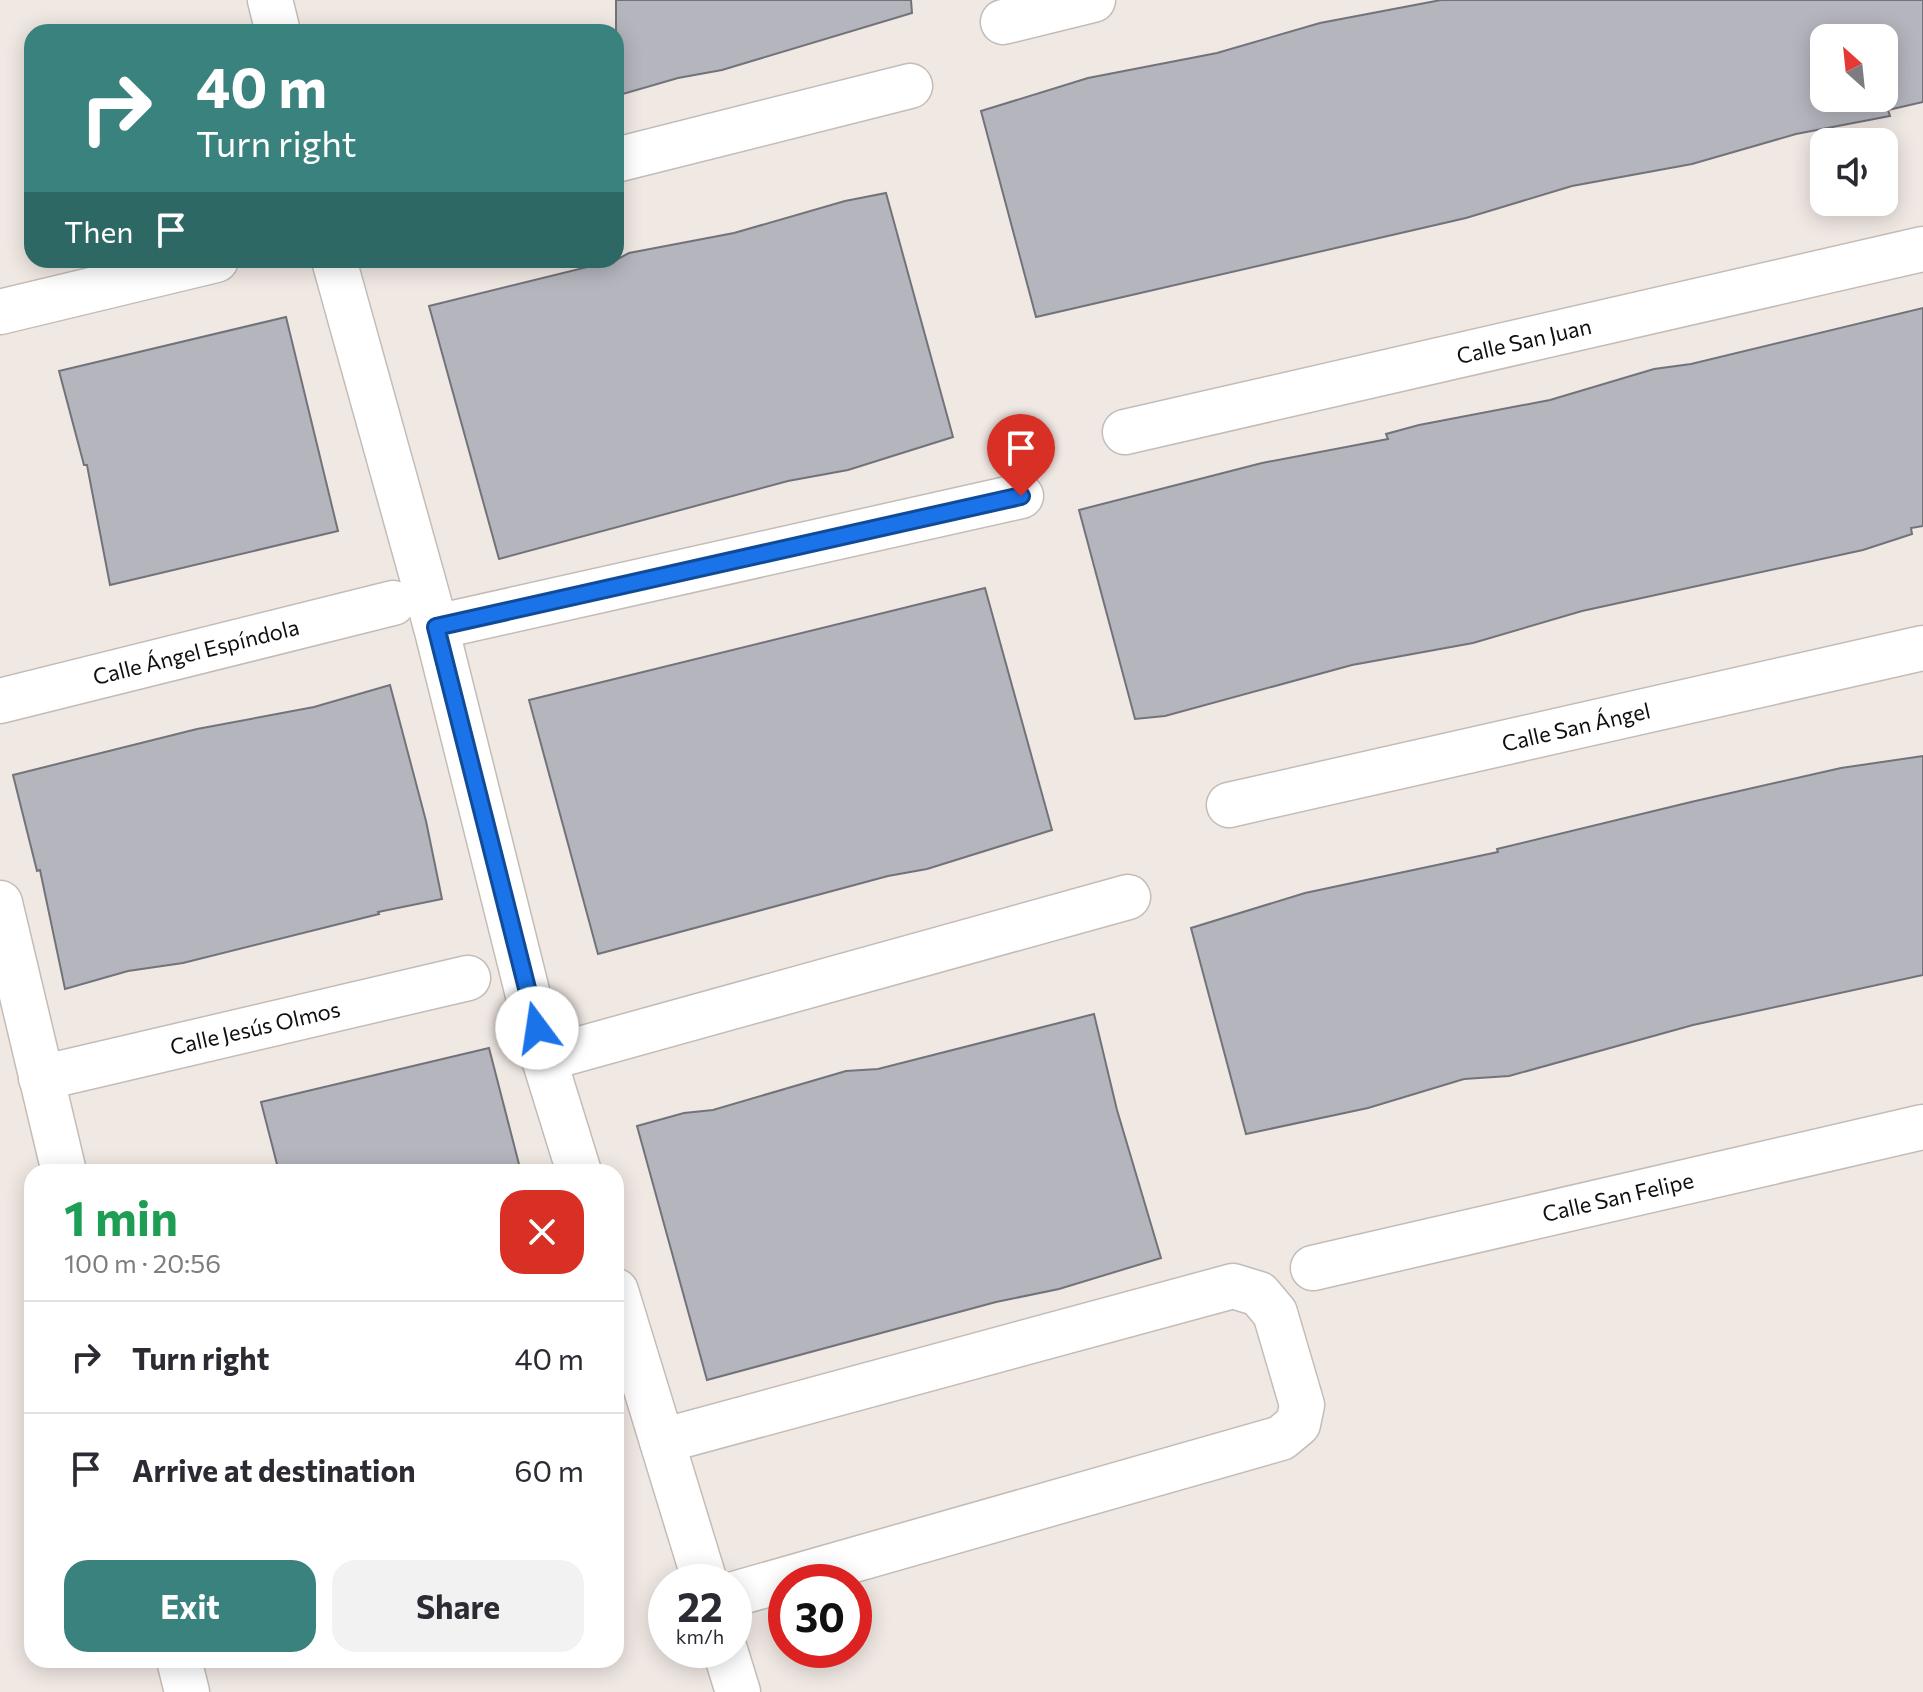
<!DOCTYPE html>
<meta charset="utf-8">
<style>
:root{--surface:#fff;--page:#f2f2f3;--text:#2b2b33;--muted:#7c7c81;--line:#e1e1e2;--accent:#3a827e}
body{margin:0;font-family:Commissioner,sans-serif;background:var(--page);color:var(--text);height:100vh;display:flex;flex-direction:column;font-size:30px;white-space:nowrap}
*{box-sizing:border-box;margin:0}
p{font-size:26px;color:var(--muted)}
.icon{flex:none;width:44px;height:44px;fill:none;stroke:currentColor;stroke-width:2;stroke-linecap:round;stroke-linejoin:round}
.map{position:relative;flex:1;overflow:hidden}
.drawer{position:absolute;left:24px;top:1164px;width:600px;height:504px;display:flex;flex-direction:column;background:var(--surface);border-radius:24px;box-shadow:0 4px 20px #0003}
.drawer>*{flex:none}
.hud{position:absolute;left:24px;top:24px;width:600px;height:244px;border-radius:24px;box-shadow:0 4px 20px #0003;background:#3a827e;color:#fff;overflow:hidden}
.needle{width:52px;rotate:333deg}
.buttons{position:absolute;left:1810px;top:24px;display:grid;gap:16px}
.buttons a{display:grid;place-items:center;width:88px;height:88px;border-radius:16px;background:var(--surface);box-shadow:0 4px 20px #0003;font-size:40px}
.speed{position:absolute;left:648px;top:1564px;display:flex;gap:16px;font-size:40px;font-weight:700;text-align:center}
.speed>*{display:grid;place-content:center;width:104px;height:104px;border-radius:50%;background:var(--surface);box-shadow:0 4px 20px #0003;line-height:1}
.speed small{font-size:20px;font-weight:400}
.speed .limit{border:12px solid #d22;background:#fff;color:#111}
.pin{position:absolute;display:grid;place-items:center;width:68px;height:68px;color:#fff;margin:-82px -34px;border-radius:50% 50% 50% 0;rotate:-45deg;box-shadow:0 0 8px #0007}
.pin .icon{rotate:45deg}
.me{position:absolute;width:88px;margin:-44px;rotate:346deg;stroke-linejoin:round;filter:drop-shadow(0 0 6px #0008)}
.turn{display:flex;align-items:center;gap:28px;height:168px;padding:0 40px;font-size:36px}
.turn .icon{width:104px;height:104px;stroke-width:2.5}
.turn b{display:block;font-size:56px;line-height:68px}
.then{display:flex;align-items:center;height:76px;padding:0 40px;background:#0003;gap:16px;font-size:30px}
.round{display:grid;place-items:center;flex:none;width:84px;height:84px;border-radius:24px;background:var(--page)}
.headline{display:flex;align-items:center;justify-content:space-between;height:136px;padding:0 40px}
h1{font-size:48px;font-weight:700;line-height:60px;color:#1e9e55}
.action{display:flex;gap:16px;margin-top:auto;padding:16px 40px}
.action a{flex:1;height:92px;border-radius:24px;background:var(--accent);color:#fff;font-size:32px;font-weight:700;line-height:92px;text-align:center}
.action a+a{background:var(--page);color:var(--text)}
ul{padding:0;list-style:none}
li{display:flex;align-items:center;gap:24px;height:112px;padding:0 40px;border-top:2px solid var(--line)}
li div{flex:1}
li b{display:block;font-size:30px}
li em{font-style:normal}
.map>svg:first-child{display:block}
</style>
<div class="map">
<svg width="1923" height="1692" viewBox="0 0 1923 1692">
<rect width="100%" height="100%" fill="#f0e8e3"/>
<g fill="#b4b5bd" stroke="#72737a" stroke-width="2" fill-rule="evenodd">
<path d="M 616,0 L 911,0 L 912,13 L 722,70 L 678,78 L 616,96 Z"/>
<path d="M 1441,0 L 1923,0 L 1923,102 L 1888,110 L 1890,116 L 1796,134 L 1692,164 L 1572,186 L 1466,218 L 1036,317 L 981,111 L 1088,78 L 1217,53 L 1320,23 ZM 1824,38 L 1884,38 L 1884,98 L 1824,98 Z"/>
<path d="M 886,193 L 953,437 L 848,470 L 788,481 L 499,559 L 429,306 L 616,260 L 629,253 L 734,233 L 845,201 Z"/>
<path d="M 1923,308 L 1923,526 L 1911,528 L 1912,534 L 1863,550 L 1582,611 L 1473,643 L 1352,665 L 1165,716 L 1135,719 L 1079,510 L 1262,463 L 1388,439 L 1386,434 L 1419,425 L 1550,400 L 1654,369 L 1691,364 Z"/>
<path d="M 286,317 L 338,531 L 110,585 L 87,465 L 84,465 L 59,371 Z"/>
<path d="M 985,588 L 1052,830 L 927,869 L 888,876 L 598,954 L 529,700 Z"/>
<path d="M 390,685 L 426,821 L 442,899 L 378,912 L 379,914 L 183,963 L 128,971 L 65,989 L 40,870 L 37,871 L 13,775 L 197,729 L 314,707 Z"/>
<path d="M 1923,756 L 1923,975 L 1693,1025 L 1509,1076 L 1464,1079 L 1368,1108 L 1246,1134 L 1191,928 L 1305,893 L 1498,852 L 1497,849 L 1691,802 L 1841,768 Z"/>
<path d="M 1094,1014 L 1117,1110 L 1161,1258 L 1059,1289 L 996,1302 L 707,1380 L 637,1126 L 684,1113 L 713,1110 L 846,1071 L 878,1069 Z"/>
<path d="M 489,1048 L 521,1172 L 279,1172 L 261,1102 Z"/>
</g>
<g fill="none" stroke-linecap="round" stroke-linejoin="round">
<defs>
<g id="minor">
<path d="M 270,0 L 278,32"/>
<path d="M 1003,22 L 1093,0"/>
<path d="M 616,160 L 910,86"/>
<path d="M 334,260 L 436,627 L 544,1059 L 579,1172"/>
<path d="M 0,312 L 216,260"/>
<path d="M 1125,432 L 1923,249"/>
<path d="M 436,627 L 1021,496"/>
<path d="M 0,701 L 393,603"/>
<path d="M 1229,805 L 1923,648"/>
<path d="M 0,903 L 64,1172"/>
<path d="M 544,1059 L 1128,897"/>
<path d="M 41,1078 L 468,978"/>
<path d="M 1313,1268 L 1923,1127"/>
<path d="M 616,1291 L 705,1582"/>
<path d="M 662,1441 L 1233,1286 L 1259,1294 L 1275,1313 L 1302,1405 L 1298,1424 L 1281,1438 L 734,1594"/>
<path d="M 725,1650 L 738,1692"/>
<path d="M 179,1660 L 187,1692"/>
</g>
</defs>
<use href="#minor" stroke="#c4bcb7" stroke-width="47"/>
<use href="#minor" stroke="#fff" stroke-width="44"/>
</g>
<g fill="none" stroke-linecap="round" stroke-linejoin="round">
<defs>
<path id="route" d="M 537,1028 L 436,627 L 1021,496"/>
</defs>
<use href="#route" stroke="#114b97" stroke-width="20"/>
<use href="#route" stroke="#1a73e8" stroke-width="14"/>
</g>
<g text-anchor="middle" stroke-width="6" stroke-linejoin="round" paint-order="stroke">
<g font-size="22" fill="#110e0d" stroke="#fff">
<text transform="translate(1524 341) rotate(-13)" y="8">Calle San Juan</text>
<text transform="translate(196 652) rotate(-14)" y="8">Calle Ángel Espíndola</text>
<text transform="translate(1576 727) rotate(-13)" y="8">Calle San Ángel</text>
<text transform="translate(255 1028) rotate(-13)" y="8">Calle Jesús Olmos</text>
<text transform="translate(1618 1197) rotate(-13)" y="8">Calle San Felipe</text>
</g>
</g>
</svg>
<div class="buttons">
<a><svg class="needle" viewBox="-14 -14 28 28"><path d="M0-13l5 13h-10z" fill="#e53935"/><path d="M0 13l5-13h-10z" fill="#7c7c81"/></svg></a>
<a><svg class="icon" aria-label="sound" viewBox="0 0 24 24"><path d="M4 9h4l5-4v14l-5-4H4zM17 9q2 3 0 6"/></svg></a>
</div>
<div class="speed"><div>22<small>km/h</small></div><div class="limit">30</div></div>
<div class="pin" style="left:1021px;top:496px;background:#d93025"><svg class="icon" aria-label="arrive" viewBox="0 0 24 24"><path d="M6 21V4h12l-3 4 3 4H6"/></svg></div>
<svg class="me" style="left:537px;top:1028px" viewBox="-20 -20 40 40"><circle r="19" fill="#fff"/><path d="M0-13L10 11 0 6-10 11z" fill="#1a73e8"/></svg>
<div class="hud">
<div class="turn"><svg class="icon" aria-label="right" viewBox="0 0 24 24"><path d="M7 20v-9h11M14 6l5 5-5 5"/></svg><div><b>40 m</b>Turn right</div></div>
<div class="then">Then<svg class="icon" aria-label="arrive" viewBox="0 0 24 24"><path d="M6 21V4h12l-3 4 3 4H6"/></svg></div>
</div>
<section class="drawer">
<div class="headline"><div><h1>1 min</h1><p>100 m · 20:56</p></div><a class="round" style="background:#d93025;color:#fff"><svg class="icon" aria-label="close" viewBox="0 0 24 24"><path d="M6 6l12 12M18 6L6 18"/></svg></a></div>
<ul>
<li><svg class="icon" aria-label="right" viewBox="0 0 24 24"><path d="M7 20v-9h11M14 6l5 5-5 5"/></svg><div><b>Turn right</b></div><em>40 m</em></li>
<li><svg class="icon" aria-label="arrive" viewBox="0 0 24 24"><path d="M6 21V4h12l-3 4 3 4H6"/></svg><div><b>Arrive at destination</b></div><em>60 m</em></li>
</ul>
<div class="action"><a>Exit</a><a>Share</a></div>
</section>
</div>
